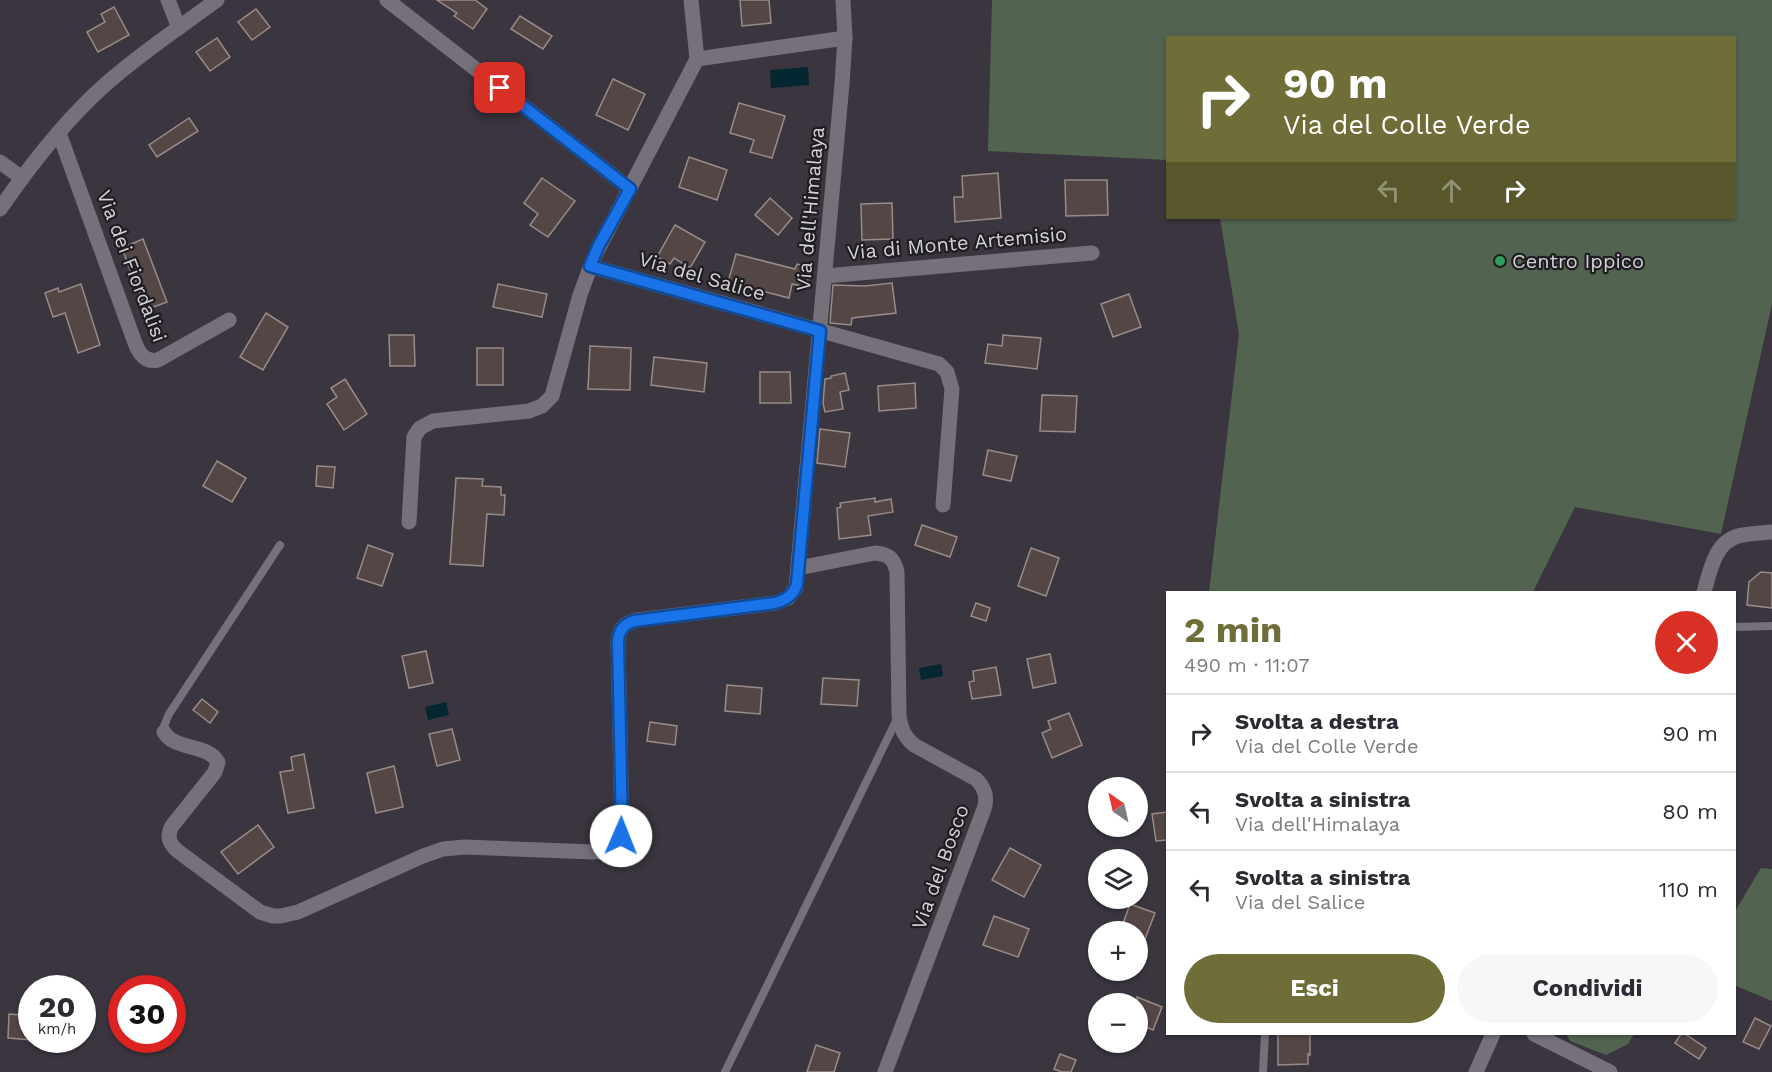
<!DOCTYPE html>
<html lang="it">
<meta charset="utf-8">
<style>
:root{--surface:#fff;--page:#f7f7f7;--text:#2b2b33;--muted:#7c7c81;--line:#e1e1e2;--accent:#6f6d38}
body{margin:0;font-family:"Work Sans",sans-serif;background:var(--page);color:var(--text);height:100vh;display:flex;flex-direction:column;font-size:22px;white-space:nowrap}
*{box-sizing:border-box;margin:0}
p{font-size:20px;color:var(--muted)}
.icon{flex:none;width:33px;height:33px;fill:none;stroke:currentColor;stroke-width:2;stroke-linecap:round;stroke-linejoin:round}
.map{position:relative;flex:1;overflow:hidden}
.side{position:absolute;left:1166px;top:591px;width:570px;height:444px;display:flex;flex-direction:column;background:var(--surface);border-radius:0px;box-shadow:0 2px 4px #0004}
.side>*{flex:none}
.guide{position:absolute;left:1166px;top:36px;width:570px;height:183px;border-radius:0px;box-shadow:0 2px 4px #0004;background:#6f6d38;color:#fff;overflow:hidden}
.needle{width:39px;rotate:326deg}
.controls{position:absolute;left:1088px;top:777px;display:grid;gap:12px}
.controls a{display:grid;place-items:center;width:60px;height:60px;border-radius:50%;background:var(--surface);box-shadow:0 2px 4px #0004;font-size:30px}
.speed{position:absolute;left:18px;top:975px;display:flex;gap:12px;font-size:30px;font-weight:700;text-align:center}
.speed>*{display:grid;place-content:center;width:78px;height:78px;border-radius:50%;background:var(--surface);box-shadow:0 2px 4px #0004;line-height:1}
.speed small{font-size:15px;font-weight:400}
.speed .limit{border:9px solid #d22;background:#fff;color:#111}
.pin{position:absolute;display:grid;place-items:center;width:51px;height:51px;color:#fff;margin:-26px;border-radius:12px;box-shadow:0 3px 9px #0006}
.me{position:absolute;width:66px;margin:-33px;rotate:1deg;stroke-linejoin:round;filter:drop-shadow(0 0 4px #0008)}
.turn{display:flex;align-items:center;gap:21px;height:126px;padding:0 18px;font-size:27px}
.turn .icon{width:78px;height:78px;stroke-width:2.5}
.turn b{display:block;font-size:42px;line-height:51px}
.lanes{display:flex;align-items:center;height:57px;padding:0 18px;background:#0003;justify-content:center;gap:30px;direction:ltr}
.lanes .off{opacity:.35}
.round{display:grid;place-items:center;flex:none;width:63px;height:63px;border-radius:32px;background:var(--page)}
.head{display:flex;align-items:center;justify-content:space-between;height:102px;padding:0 18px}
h1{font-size:36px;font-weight:700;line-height:45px;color:var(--accent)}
.button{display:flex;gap:12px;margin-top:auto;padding:12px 18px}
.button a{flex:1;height:69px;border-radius:36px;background:var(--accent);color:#fff;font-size:24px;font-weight:700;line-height:69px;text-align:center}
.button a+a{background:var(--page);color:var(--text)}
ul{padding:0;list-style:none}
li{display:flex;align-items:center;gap:18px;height:78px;padding:0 18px;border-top:2px solid var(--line)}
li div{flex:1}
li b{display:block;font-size:22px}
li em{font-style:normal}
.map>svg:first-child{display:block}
</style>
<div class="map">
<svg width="1772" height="1072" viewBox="0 0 1772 1072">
<rect width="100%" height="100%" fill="#3a353e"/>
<g fill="#526450">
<path d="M 992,0 L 1772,0 L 1772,304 L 1721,534 L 1575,507 L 1533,592 L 1209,592 L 1239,334 L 1220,218 L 1734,218 L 1734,38 L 1167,38 L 1167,160 L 988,151 Z"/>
<path d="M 1761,868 L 1772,869 L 1772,1001 L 1734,985 L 1734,913 Z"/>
<path d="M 1566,1034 L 1634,1034 L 1628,1044 L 1606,1055 L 1570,1041 Z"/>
</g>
<g fill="#042731">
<path d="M 808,67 L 809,85 L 771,88 L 770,70 Z"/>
<path d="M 941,664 L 943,676 L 921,680 L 919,668 Z"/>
<path d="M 446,702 L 449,715 L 428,720 L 425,707 Z"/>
</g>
<g fill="#534644" stroke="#9a8b89" stroke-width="1.5">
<path d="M 437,0 L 475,0 L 487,9 L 473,29 L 454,16 L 457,13 Z"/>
<path d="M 740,0 L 769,0 L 771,23 L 742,26 Z"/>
<path d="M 114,7 L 129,35 L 98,52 L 87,32 L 105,22 L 101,14 Z"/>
<path d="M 256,9 L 270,27 L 252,40 L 238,22 Z"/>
<path d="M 520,16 L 552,36 L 543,49 L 511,29 Z"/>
<path d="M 217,38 L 230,57 L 210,71 L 196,52 Z"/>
<path d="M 613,79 L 645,94 L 628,130 L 596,115 Z"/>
<path d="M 739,103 L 785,116 L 772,158 L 750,152 L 754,140 L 730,133 Z"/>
<path d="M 189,118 L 198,131 L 157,157 L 149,145 Z"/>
<path d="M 689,157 L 727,170 L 717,200 L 679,187 Z"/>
<path d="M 998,173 L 1001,218 L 955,222 L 954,197 L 963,197 L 962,176 Z"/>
<path d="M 542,178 L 575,201 L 548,237 L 530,225 L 538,214 L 524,203 Z"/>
<path d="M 1065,180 L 1107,180 L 1108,215 L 1066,216 Z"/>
<path d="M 770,198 L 792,218 L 778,235 L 755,215 Z"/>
<path d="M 892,203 L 893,239 L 862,240 L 861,204 Z"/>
<path d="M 675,225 L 705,242 L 690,268 L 674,258 L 670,264 L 657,257 Z"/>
<path d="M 143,239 L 167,302 L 145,310 L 133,272 L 131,273 L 122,248 Z"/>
<path d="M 736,254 L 795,269 L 797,264 L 811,267 L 806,287 L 792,284 L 789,298 L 728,282 Z"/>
<path d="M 892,283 L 896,313 L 852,318 L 851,325 L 830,323 L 833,285 L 865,286 Z"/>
<path d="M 81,284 L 100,345 L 78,353 L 65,313 L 53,317 L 45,293 L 58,288 L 59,292 Z"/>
<path d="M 498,284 L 547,294 L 542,317 L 493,307 Z"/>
<path d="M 1129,294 L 1141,327 L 1113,337 L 1101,304 Z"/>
<path d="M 266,313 L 288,327 L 263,370 L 240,357 Z"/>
<path d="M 389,335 L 414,335 L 415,366 L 390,366 Z"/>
<path d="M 1003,335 L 1041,338 L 1037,369 L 985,363 L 988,344 L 1002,346 Z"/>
<path d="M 590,346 L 631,348 L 630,390 L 588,389 Z"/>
<rect x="477" y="348" width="26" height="37"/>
<path d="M 654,357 L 707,363 L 704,392 L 651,385 Z"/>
<path d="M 760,372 L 790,372 L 791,403 L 760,403 Z"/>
<path d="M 845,373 L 849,390 L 840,392 L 843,409 L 825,412 L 823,403 L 825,379 L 831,378 L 831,376 Z"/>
<path d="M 345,379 L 367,414 L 344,430 L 327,404 L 337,397 L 331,388 Z"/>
<path d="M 915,383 L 916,408 L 879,411 L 878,386 Z"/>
<path d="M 1042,395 L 1077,396 L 1075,432 L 1040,431 Z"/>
<path d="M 820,429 L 850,433 L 845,467 L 817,463 Z"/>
<path d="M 988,450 L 1017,456 L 1011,481 L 983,475 Z"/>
<path d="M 217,461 L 246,478 L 232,502 L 203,486 Z"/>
<path d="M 317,466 L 335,467 L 333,488 L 316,486 Z"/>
<path d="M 456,478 L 483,479 L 482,486 L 501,487 L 501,495 L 505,495 L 504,515 L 487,514 L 483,566 L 450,564 Z"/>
<path d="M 875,498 L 875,502 L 891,499 L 893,512 L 868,516 L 871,535 L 839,539 L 837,508 L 841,507 L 840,503 Z"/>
<path d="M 922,525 L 957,537 L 950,557 L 915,545 Z"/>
<path d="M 368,545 L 393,554 L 382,586 L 357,578 Z"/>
<path d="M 1031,548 L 1059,558 L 1046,596 L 1018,586 Z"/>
<path d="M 1761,572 L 1772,573 L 1772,608 L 1747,605 L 1749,582 Z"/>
<path d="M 976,603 L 990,608 L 986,621 L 971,616 Z"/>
<path d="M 426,651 L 433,683 L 409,688 L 402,656 Z"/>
<path d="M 1050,654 L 1056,683 L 1033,688 L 1027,659 Z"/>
<path d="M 996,667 L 1001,695 L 972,699 L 969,682 L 974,681 L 973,671 Z"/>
<path d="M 823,678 L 859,680 L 857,706 L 821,704 Z"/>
<path d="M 727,685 L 762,688 L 760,714 L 725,711 Z"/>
<path d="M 202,699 L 218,712 L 210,723 L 193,710 Z"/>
<path d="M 1069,713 L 1082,745 L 1052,758 L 1042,733 L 1051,729 L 1048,721 Z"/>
<path d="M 650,722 L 677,726 L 675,745 L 647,741 Z"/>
<path d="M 452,729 L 460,760 L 437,766 L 429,734 Z"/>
<path d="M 304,754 L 314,808 L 288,813 L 280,772 L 293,770 L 291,757 Z"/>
<path d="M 394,766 L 403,807 L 376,813 L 367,773 Z"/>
<path d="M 1167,812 L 1167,840 L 1156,841 L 1152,814 Z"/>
<path d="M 258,825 L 274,847 L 238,874 L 221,852 Z"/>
<path d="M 1010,848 L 1041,865 L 1024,897 L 992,880 Z"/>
<path d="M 1130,904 L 1155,913 L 1138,957 L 1137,932 L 1120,932 Z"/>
<path d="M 994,916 L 1029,929 L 1018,957 L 983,945 Z"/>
<path d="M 1137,997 L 1162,1007 L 1153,1030 L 1137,1023 Z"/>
<path d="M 9,1014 L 32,1016 L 32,1040 L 8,1038 Z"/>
<path d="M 1755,1018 L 1771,1026 L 1759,1049 L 1743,1042 Z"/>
<path d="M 1278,1034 L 1310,1034 L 1310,1055 L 1308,1054 L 1308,1064 L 1278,1065 Z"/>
<path d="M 1681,1034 L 1685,1034 L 1706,1048 L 1699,1059 L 1675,1043 Z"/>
<path d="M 816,1045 L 840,1053 L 834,1072 L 807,1072 Z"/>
<path d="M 1060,1054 L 1076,1060 L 1071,1072 L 1062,1072 L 1054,1069 Z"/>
</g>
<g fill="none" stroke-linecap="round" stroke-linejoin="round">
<g stroke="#76707b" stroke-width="8">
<path d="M 1734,627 L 1772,626"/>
<path d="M 164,732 L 164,726 L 169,714 L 280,545"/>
<path d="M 725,1072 L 897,719"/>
<path d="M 1263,1072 L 1265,1034"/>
</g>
<g stroke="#76707b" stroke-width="15">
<path d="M 168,0 L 179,28"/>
<path d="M 387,0 L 630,189"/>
<path d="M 691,0 L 697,59"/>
<path d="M 59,133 L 135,343 C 139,354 146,363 158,360 L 229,320"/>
<path d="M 0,162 L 22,178"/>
<path d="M 0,209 C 31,164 66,119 107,83 C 141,53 180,27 217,0"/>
<path d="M 590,266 L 939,364 L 947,372 L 952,389 L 943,505"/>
<path d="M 825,276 L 1092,253"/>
<path d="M 409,522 L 414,437 L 420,428 L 433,421 L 529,411 L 542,406 L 552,396 L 580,295 L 594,257 L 697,59 L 845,38"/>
<path d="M 798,568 L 875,553 C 888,554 894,558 897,572 L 899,715 C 900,727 904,737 914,745 L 976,779 C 985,788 988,797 984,809 L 885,1072"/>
<path d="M 1704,592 C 1710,572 1714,543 1738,536 C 1748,533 1761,533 1772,532"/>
<path d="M 164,732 C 175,751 207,743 218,762 L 215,772 L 172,826 C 166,837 170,845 179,852 L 260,912 L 273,916 L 281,916 L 298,912 L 423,856 L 443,849 L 465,847 L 594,852 C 609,851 619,845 622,829 L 618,641 C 619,628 626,622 638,620 L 775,603 L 788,598 L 796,588 L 842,84 L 845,38 L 843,0"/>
<path d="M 1534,1034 L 1610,1072"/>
<path d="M 1476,1072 L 1493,1034"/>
</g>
</g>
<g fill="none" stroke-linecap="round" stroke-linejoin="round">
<defs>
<path id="route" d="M 500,88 L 630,189 L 598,247 L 590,266 L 820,331 L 797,584 C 794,595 786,600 775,603 L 634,621 C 624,624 619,630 618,641 L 622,829 L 621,836"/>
</defs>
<use href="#route" stroke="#114b97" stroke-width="15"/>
<use href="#route" stroke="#1a73e8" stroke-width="10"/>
</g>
<circle fill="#2e9e5b" stroke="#201d22" stroke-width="2" cx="1500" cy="261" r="6"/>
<g text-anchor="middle" stroke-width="4.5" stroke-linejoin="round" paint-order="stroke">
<g font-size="20" fill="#d5d2d7" stroke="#201d22">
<text transform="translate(810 209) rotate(-85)" y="7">Via dell'Himalaya</text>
<text transform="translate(957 243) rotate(-5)" y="7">Via di Monte Artemisio</text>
<text transform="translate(132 266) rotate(69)" y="7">Via dei Fiordalisi</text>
<text transform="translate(702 276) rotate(16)" y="7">Via del Salice</text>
<text transform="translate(940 867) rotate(-70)" y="7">Via del Bosco</text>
</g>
<g font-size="20" fill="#d5d2d7" stroke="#201d22" text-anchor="start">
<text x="1512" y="268">Centro Ippico</text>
</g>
</g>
</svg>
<div class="controls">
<a><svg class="needle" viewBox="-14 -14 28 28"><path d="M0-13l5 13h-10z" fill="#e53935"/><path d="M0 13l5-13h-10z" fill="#7c7c81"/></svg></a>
<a><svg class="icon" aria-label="layers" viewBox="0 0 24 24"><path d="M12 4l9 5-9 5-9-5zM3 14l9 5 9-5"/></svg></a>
<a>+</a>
<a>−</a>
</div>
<div class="speed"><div>20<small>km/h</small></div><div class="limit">30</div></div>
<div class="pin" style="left:500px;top:88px;background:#d93025"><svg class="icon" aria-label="arrive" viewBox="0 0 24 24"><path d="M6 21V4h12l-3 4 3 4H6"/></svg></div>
<svg class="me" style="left:621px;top:836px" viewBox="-20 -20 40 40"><circle r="19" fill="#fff"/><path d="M0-13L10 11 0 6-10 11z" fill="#1a73e8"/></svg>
<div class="guide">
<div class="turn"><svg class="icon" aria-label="right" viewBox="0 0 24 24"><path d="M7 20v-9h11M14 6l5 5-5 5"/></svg><div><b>90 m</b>Via del Colle Verde</div></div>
<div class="lanes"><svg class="icon off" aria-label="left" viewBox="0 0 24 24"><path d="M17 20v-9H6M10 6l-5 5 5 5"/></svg><svg class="icon off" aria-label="ahead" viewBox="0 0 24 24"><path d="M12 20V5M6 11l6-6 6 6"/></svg><svg class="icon" aria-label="right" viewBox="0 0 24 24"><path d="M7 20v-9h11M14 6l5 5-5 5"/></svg></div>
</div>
<section class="side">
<div class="head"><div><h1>2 min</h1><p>490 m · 11:07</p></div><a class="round" style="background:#d93025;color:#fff"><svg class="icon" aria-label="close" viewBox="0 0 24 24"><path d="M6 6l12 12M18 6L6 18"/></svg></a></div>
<ul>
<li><svg class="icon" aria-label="right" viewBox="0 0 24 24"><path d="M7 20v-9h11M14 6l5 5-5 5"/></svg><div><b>Svolta a destra</b><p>Via del Colle Verde</p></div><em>90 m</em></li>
<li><svg class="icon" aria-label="left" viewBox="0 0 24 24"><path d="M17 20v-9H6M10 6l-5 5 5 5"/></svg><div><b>Svolta a sinistra</b><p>Via dell'Himalaya</p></div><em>80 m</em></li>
<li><svg class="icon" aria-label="left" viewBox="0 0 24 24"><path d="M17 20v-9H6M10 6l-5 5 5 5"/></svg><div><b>Svolta a sinistra</b><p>Via del Salice</p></div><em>110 m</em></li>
</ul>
<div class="button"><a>Esci</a><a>Condividi</a></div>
</section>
</div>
